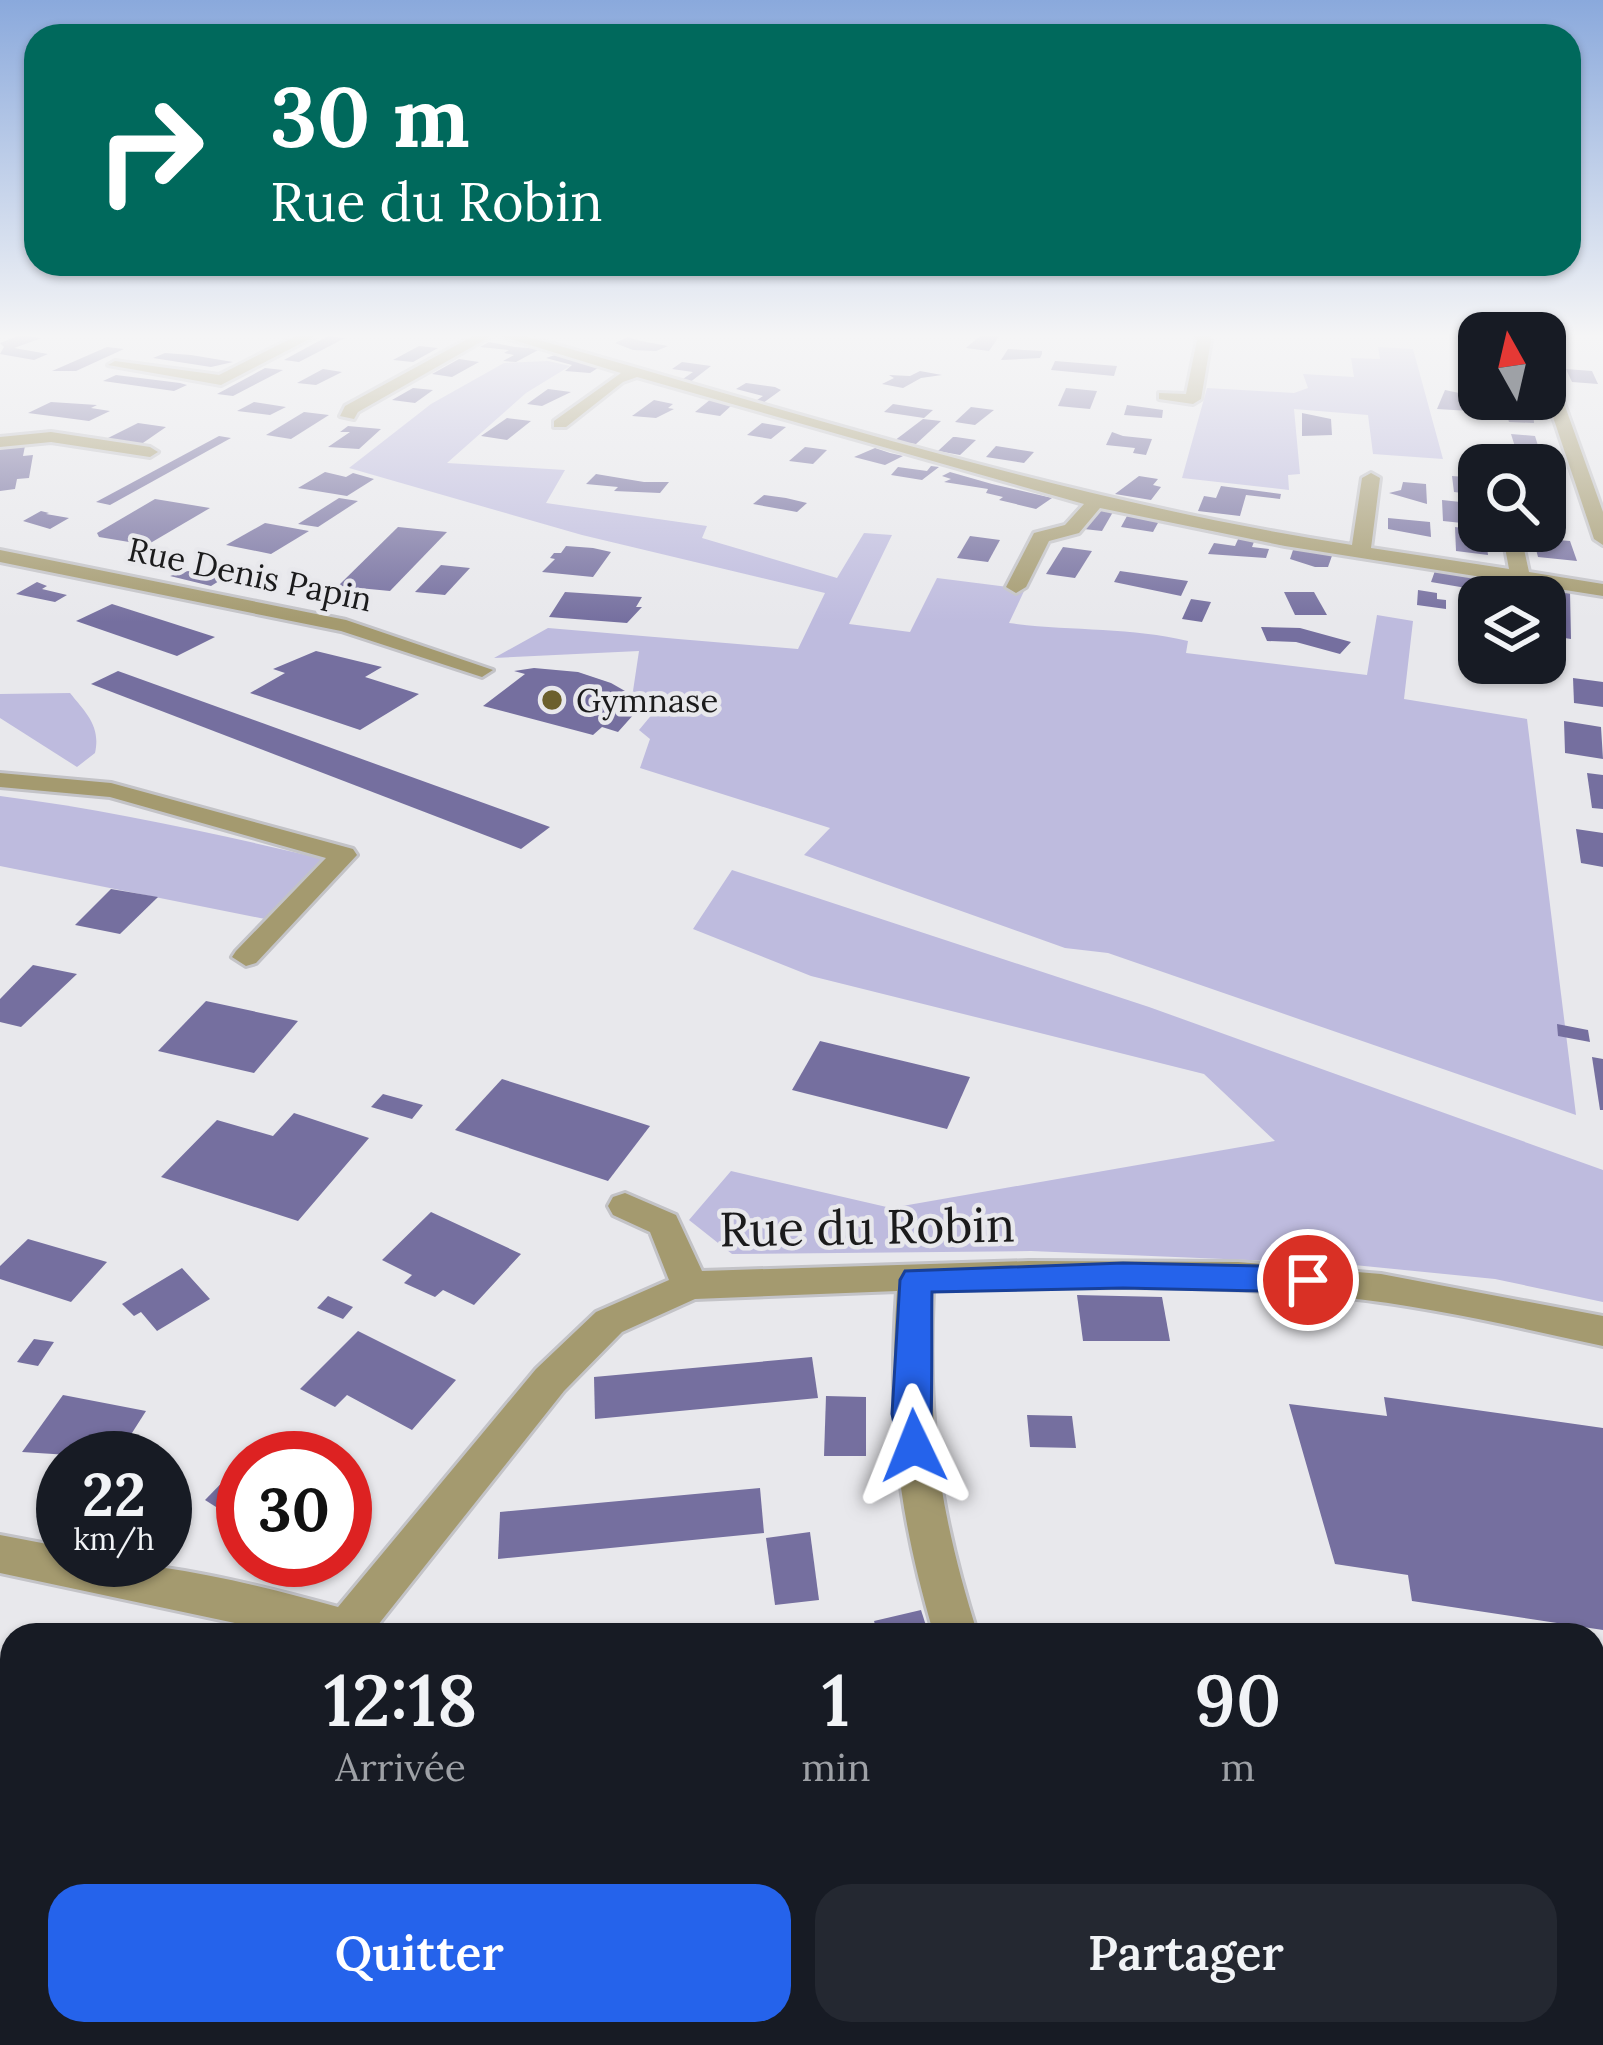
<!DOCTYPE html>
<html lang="fr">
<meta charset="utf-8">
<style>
:root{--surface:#171b24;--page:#242831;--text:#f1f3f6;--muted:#9ea1a6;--accent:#2563eb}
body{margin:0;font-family:Lora,serif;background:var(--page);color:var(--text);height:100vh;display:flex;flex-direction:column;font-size:45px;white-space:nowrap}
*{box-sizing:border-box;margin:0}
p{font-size:39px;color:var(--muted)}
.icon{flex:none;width:66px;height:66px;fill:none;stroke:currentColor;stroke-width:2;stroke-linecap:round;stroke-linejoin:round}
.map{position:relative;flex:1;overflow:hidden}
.drawer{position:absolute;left:0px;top:1623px;width:1605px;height:423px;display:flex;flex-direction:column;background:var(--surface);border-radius:36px 36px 0 0;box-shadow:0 3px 9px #0004}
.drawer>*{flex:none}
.top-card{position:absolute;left:24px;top:24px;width:1557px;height:252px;border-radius:36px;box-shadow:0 3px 9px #0004;background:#00695c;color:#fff;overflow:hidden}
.needle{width:78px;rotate:352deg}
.controls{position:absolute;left:1458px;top:312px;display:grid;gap:24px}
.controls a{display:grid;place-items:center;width:108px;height:108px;border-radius:24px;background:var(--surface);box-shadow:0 3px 9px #0004;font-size:60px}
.speed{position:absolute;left:36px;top:1431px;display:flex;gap:24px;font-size:60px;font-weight:700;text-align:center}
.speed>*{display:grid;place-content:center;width:156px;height:156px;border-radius:50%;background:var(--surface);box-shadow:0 3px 9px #0004;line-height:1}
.speed small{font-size:30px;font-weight:400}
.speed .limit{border:18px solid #d22;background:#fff;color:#111}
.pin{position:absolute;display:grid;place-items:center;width:102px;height:102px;color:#fff;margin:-51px;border:6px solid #fff;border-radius:50%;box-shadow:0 3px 12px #0007}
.me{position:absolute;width:132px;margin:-66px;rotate:358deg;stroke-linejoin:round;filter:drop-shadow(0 0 9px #0008)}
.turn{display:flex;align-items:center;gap:42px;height:252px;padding:0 48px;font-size:54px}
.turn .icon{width:156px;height:156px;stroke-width:2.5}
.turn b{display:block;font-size:84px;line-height:102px}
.eta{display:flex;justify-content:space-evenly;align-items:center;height:204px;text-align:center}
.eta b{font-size:72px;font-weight:600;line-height:84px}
.button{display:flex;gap:24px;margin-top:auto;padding:24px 48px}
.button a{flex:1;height:138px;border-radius:36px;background:var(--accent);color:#fff;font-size:48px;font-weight:600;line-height:138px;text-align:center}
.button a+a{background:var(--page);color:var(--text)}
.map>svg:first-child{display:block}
</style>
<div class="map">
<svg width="1603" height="2045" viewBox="0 0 1603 2045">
<rect width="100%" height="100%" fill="#e8e8ec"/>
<g fill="#bebbde">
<path d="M 1378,347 L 1413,349 L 1443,459 L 1373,454 L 1368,415 L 1294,409 L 1300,474 L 1288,475 L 1289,490 L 1182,478 L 1207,388 L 1294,393 L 1308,388 L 1303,374 L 1354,377 L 1351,358 L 1380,359 Z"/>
<path d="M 548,361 L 570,366 L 526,393 L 447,463 L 565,470 L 546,503 L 707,526 L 702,538 L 837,578 L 864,533 L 892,535 L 849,624 L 910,632 L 937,578 L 1025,589 L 1009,623 C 1068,631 1131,627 1188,641 L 1186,653 L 1367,675 L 1377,615 L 1413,621 L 1404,699 L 1527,719 L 1576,1115 L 1108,953 L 1065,948 L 804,855 L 830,828 L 640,768 L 650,739 L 639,730 L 654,712 L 626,703 L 633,691 L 639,651 L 494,658 L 548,628 L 798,649 L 825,593 L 582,535 L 349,468 L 431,404 L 504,363 Z"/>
<path d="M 70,693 C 86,713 101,726 95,753 L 77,767 L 0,718 L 0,694 Z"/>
<path d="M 0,796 C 110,810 217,834 324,859 L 270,920 L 0,866 Z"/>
<path d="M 732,870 L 1149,1007 L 1603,1170 L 1603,1302 L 1495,1279 L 1344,1264 L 1031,1251 L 732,1254 L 689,1220 L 731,1171 L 891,1208 L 1275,1141 L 1204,1074 L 811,976 L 693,929 Z"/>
</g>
<g fill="#756f9f">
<path d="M 20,335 L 42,338 L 14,348 L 48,354 L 34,360 L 0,354 L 4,347 L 0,343 Z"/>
<path d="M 981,335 L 1000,335 L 989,351 L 966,348 Z"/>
<path d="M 328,336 L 345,338 L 299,362 L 284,360 Z"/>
<path d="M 628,337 L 641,341 L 668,346 L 656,351 L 633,350 L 615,343 Z"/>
<path d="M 489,342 L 515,347 L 540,349 L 516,362 L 503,361 L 514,355 L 504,353 L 509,350 L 480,347 Z"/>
<path d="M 419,346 L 438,348 L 413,362 L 393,360 Z"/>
<path d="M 107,347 L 124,349 L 76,371 L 52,371 Z"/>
<path d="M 1008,349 L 1042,351 L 1042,354 L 1040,358 L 1001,360 Z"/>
<path d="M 165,353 L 191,355 L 233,362 L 211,367 L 153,358 Z"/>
<path d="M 558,354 L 583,361 L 579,363 L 601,366 L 590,373 L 565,371 L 572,365 L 546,358 Z"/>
<path d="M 459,359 L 479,362 L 452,377 L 432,374 Z"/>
<path d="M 1055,361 L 1117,366 L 1114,376 L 1051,370 Z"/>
<path d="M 682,362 L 711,366 L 689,383 L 680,381 L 693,372 L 672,369 Z"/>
<path d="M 265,368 L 283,370 L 233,396 L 217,394 Z"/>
<path d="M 323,369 L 342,372 L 316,385 L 297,383 Z"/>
<path d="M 1566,369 L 1592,371 L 1598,384 L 1572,382 Z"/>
<path d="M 920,371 L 942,375 L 921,378 L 903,388 L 882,384 L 894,378 L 889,375 L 910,376 Z"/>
<path d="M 116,375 L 180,383 L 187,385 L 174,391 L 103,381 Z"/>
<path d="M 746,383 L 775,387 L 781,390 L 763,403 L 754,402 L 763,396 L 736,389 Z"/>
<path d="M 413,388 L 433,390 L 415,403 L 392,400 Z"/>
<path d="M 1066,388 L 1097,391 L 1090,409 L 1058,406 Z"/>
<path d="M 548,389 L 571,392 L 542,406 L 527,404 Z"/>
<path d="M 1445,390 L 1464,394 L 1470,411 L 1437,409 Z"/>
<path d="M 711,399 L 717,401 L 732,405 L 720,416 L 695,412 Z"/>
<path d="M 654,400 L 673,404 L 668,408 L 674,409 L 656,418 L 632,416 Z"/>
<path d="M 51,402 L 97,405 L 91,408 L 110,411 L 89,421 L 28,413 Z"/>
<path d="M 254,402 L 286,407 L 270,415 L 237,411 Z"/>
<path d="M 893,404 L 925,409 L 933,410 L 924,418 L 884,412 Z"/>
<path d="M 1503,404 L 1533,407 L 1534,423 L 1509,422 L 1506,413 L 1497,412 L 1495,406 Z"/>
<path d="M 1127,405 L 1163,410 L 1162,418 L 1124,415 Z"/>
<path d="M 971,407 L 994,410 L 975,425 L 955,422 Z"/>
<path d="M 304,412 L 329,415 L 291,439 L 266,435 Z"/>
<path d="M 1302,413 L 1331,419 L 1332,435 L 1302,436 Z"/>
<path d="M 507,418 L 531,421 L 507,440 L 481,436 Z"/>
<path d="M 923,419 L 941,421 L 916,444 L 894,441 Z"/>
<path d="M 138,423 L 166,427 L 140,445 L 104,440 Z"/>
<path d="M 762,423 L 786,427 L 771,439 L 747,435 Z"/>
<path d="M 348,426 L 381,429 L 359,449 L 328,447 L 350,432 L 340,432 Z"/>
<path d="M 1112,432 L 1123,436 L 1152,439 L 1146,455 L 1133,453 L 1135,448 L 1106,445 Z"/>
<path d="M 1511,434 L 1535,436 L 1540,452 L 1516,450 Z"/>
<path d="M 219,436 L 231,438 L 110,505 L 96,502 Z"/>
<path d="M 953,437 L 956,437 L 976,440 L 960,455 L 938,451 Z"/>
<path d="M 25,446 L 23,456 L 33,455 L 29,478 L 17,479 L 15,489 L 0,491 L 0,449 Z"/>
<path d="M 996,446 L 1034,452 L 1024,463 L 986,457 Z"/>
<path d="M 805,447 L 813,448 L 827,450 L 813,464 L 789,461 Z"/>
<path d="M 875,448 L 890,453 L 903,456 L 885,465 L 854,457 Z"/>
<path d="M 931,466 L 939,467 L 922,480 L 891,475 L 898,467 L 927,471 Z"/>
<path d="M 325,472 L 346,477 L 353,473 L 374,479 L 347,496 L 298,488 Z"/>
<path d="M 950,472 L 992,484 L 1052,498 L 1036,509 L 999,500 L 1003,497 L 986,493 L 988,489 L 944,482 L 951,479 L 942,476 Z"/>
<path d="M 596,474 L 644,482 L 669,482 L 660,493 L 614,491 L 618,487 L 586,484 Z"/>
<path d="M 1139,476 L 1158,479 L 1153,485 L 1161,487 L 1151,500 L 1115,494 Z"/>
<path d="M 1452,476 L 1479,478 L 1479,495 L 1454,492 Z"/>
<path d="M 1403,482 L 1426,484 L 1427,504 L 1389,493 L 1401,490 Z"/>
<path d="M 1221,486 L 1281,494 L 1280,499 L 1246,495 L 1240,516 L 1198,511 L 1204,496 L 1216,498 Z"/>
<path d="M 764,495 L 786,498 L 807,503 L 797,512 L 753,504 Z"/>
<path d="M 339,498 L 358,501 L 318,527 L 298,524 Z"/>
<path d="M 155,499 L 210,508 L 147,545 L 99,537 L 97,533 Z"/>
<path d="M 1442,500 L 1470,503 L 1471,510 L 1460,509 L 1462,523 L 1443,521 Z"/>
<path d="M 1545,500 L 1560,502 L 1562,524 L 1545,523 Z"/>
<path d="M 1093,509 L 1113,512 L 1102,531 L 1084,529 Z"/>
<path d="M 41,511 L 49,513 L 46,514 L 69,518 L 50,529 L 23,521 Z"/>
<path d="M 1127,516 L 1159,521 L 1153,532 L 1121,527 Z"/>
<path d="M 1388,518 L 1430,522 L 1431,537 L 1388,529 Z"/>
<path d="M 265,523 L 309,531 L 271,554 L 226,545 Z"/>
<path d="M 398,527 L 447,532 L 390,591 L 338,586 Z"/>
<path d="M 1455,527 L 1485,531 L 1488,555 L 1456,551 Z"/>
<path d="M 970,536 L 1000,540 L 988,562 L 957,558 Z"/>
<path d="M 1239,537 L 1255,539 L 1252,547 L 1269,549 L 1266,558 L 1208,554 L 1214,543 L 1235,546 Z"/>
<path d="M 1533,538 L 1570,541 L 1577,561 L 1538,557 Z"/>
<path d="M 566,546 L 593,548 L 611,552 L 593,577 L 542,572 L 555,559 L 550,558 L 554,553 L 561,553 Z"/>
<path d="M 1063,547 L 1092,551 L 1075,578 L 1046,574 Z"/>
<path d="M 1294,547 L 1333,553 L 1328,567 L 1315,567 L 1290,559 Z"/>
<path d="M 441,565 L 470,568 L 445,595 L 415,592 Z"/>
<path d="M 1436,568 L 1482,576 L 1478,590 L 1431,582 Z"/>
<path d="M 188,571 L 210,576 L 224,578 L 211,586 L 170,576 Z"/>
<path d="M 1120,571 L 1188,581 L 1181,596 L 1114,582 Z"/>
<path d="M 1499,579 L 1544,588 L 1544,597 L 1499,593 Z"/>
<path d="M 37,582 L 47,586 L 42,589 L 67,595 L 55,602 L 16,594 Z"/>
<path d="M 1549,588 L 1570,592 L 1571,639 L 1545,635 L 1545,631 L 1551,631 Z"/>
<path d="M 1418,590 L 1437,593 L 1437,599 L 1446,600 L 1446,609 L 1417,605 Z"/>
<path d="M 565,592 L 642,597 L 636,607 L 642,607 L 627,623 L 549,617 Z"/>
<path d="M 1284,592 L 1314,592 L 1327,615 L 1295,615 Z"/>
<path d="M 1191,599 L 1211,602 L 1202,622 L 1182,619 Z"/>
<path d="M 112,604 L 162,620 L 215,637 L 177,656 L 76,621 Z"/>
<path d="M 1261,627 L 1300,628 L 1351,642 L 1340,654 L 1296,642 L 1267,641 Z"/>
<path d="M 1462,644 L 1479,646 L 1479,663 L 1495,663 L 1495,671 L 1462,666 Z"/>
<path d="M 316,651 L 382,667 L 365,677 L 419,694 L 360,730 L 250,693 L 285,673 L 273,669 Z"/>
<path d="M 534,668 L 578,672 L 611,683 L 625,691 L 609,705 L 635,713 L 618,732 L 602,727 L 593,735 L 483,706 L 525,674 L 514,671 Z"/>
<path d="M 118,671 L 215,706 L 550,827 L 521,849 L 91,684 Z"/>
<path d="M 1573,678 L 1603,682 L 1603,707 L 1574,703 Z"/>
<path d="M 1564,721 L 1601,727 L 1603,759 L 1565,753 Z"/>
<path d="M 1587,773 L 1603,775 L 1603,809 L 1592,808 Z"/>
<path d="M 1576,829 L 1603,833 L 1603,867 L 1581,863 Z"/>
<path d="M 111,889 L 158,897 L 120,934 L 75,925 Z"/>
<path d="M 33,965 L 77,974 L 21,1027 L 0,1022 L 0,999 Z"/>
<path d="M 206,1001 L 298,1021 L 254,1073 L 158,1051 Z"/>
<path d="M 1557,1024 L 1588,1030 L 1590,1042 L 1558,1036 Z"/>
<path d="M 820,1041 L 970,1077 L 947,1129 L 792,1090 Z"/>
<path d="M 1592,1057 L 1603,1059 L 1603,1110 L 1600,1110 Z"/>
<path d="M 502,1079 L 625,1118 L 650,1126 L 608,1181 L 455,1130 Z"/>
<path d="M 383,1094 L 423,1105 L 412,1119 L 371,1107 Z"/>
<path d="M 294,1113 L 369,1138 L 298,1221 L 161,1177 L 217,1120 L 273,1136 Z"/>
<path d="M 431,1212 L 521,1254 L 474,1305 L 443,1290 L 435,1297 L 404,1283 L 412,1275 L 382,1260 Z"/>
<path d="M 28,1239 L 107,1262 L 71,1302 L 0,1279 L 0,1266 Z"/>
<path d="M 182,1268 L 210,1299 L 157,1331 L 141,1312 L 134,1316 L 122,1304 Z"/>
<path d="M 1077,1295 L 1162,1297 L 1170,1341 L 1083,1341 Z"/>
<path d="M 328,1296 L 353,1307 L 343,1319 L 317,1308 Z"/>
<path d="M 358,1331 L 456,1380 L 412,1430 L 347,1395 L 335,1407 L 300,1389 Z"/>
<path d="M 34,1339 L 54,1342 L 38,1366 L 17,1362 Z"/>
<path d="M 812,1357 L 818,1398 L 595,1419 L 594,1377 Z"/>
<path d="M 63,1395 L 146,1411 L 116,1458 L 22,1452 Z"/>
<path d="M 826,1396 L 866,1397 L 866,1456 L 824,1456 Z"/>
<path d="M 1384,1397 L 1603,1428 L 1603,1630 L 1412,1601 L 1408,1575 L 1335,1564 L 1289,1404 L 1387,1416 Z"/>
<path d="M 1027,1415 L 1072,1416 L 1076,1448 L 1030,1447 Z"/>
<path d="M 262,1441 L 294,1458 L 246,1458 Z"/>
<path d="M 243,1461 L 243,1524 L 205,1500 Z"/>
<path d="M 760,1488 L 764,1533 L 498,1559 L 500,1512 Z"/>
<path d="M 810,1532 L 819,1600 L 775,1605 L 766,1538 Z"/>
<path d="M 921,1610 L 929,1635 L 878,1635 L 874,1621 Z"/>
<path d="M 69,2034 L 147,2034 L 138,2045 L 81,2045 Z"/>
<path d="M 861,2034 L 889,2034 L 900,2045 L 852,2045 Z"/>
</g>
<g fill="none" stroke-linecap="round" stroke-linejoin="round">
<defs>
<g id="minor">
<path d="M 298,335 L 317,335 L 221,385 L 108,365 L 115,361 L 219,375 Z"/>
<path d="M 475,335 L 493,335 L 358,412 L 354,419 L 340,416 L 345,406 Z"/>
<path d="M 497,335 L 521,335 C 796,412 1070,501 1352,545 L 1362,478 L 1371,473 L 1380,478 L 1371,548 L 1509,569 L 1502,531 L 1520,531 L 1529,572 L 1603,584 L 1603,596 L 1285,546 L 1100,508 L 1079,533 L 1049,541 L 1026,587 L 1016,593 L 1006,587 L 1034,533 L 1065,525 L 1084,504 L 637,377 L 623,382 L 566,427 L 554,427 L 554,421 L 621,373 Z"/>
<path d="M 1193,335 L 1208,335 L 1211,340 L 1201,399 L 1193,404 L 1159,399 L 1159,393 L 1186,394 L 1197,340 Z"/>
<path d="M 1545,366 L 1552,370 L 1603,512 L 1603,545 L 1594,539 L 1545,393 Z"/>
<path d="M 51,432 L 150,447 L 158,452 L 150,457 L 51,442 L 0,447 L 0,437 Z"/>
<path d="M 0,550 L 346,620 L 493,670 L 482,677 L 341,631 L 0,562 Z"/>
<path d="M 0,773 L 111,783 L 353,849 L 357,855 L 256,963 L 246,966 L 232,957 L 236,951 L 326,858 L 110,797 L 0,787 Z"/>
<path d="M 625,1193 L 676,1215 L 702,1271 L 1029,1261 L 1238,1262 L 1381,1274 L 1603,1316 L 1603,1346 C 1516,1327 1428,1306 1340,1297 C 1205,1283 1069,1287 933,1290 C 927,1423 938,1508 978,1635 L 934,1635 C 897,1508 888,1423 897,1291 L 695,1299 L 622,1332 L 564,1391 L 370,1635 L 291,1635 L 0,1573 L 0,1535 L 63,1547 L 63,1560 C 158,1560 247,1582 338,1607 L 536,1369 L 596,1312 L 669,1280 L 650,1232 L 613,1215 L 608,1206 L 613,1197 Z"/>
<path d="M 676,2034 L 735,2034 L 740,2045 L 681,2045 Z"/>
</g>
</defs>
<use href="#minor" stroke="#c3c3c7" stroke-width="6"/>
<use href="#minor" fill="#a49a6f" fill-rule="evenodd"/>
</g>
<linearGradient id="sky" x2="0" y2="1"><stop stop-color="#8aa9dc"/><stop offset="0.54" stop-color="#f5f5f6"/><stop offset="1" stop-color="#f5f5f6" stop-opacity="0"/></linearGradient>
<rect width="1603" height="622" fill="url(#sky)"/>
<path fill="#2563eb" stroke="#184099" stroke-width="3" d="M 1123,1263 L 1308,1267 L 1320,1271 L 1325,1280 L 1320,1289 L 1308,1292 L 1123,1288 L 932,1292 C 931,1319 934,1442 927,1457 L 914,1461 L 901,1457 L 892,1414 L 900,1280 L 905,1271 Z"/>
<circle fill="#6c602d" stroke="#e8e8ec" stroke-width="4.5" cx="552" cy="700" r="12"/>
<g text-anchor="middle" stroke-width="9" stroke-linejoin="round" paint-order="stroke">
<g font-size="33" fill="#1b1b1c" stroke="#e8e8ec">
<text transform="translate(250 574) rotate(12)" y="12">Rue Denis Papin</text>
</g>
<g font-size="33" fill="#1b1b1c" stroke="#e8e8ec" text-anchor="start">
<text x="576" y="712">Gymnase</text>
</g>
<g font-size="48" fill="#1b1b1c" stroke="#e8e8ec">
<text transform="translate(867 1227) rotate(-1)" y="17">Rue du Robin</text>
</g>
</g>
</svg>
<div class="controls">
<a><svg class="needle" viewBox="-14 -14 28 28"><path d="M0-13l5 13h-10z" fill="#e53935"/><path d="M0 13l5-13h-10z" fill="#9ea1a6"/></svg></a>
<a><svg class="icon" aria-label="search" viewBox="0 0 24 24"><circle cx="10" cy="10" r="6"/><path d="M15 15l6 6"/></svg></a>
<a><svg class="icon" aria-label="layers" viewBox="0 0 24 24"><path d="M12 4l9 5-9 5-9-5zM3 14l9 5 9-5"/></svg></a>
</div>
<div class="speed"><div>22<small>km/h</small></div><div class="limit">30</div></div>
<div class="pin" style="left:1308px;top:1280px;background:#d93025"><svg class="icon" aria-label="arrive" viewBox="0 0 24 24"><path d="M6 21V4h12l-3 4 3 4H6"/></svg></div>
<svg class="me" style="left:914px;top:1446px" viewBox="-20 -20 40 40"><path d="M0-17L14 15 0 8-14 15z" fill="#2563eb" stroke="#fff" stroke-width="4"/></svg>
<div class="top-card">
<div class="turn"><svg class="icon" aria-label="right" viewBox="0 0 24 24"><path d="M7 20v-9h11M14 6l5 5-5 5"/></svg><div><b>30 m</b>Rue du Robin</div></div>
</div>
<section class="drawer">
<div class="eta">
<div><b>12:18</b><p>Arrivée</p></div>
<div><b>1</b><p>min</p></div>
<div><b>90</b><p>m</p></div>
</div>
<div class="button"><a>Quitter</a><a>Partager</a></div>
</section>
</div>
